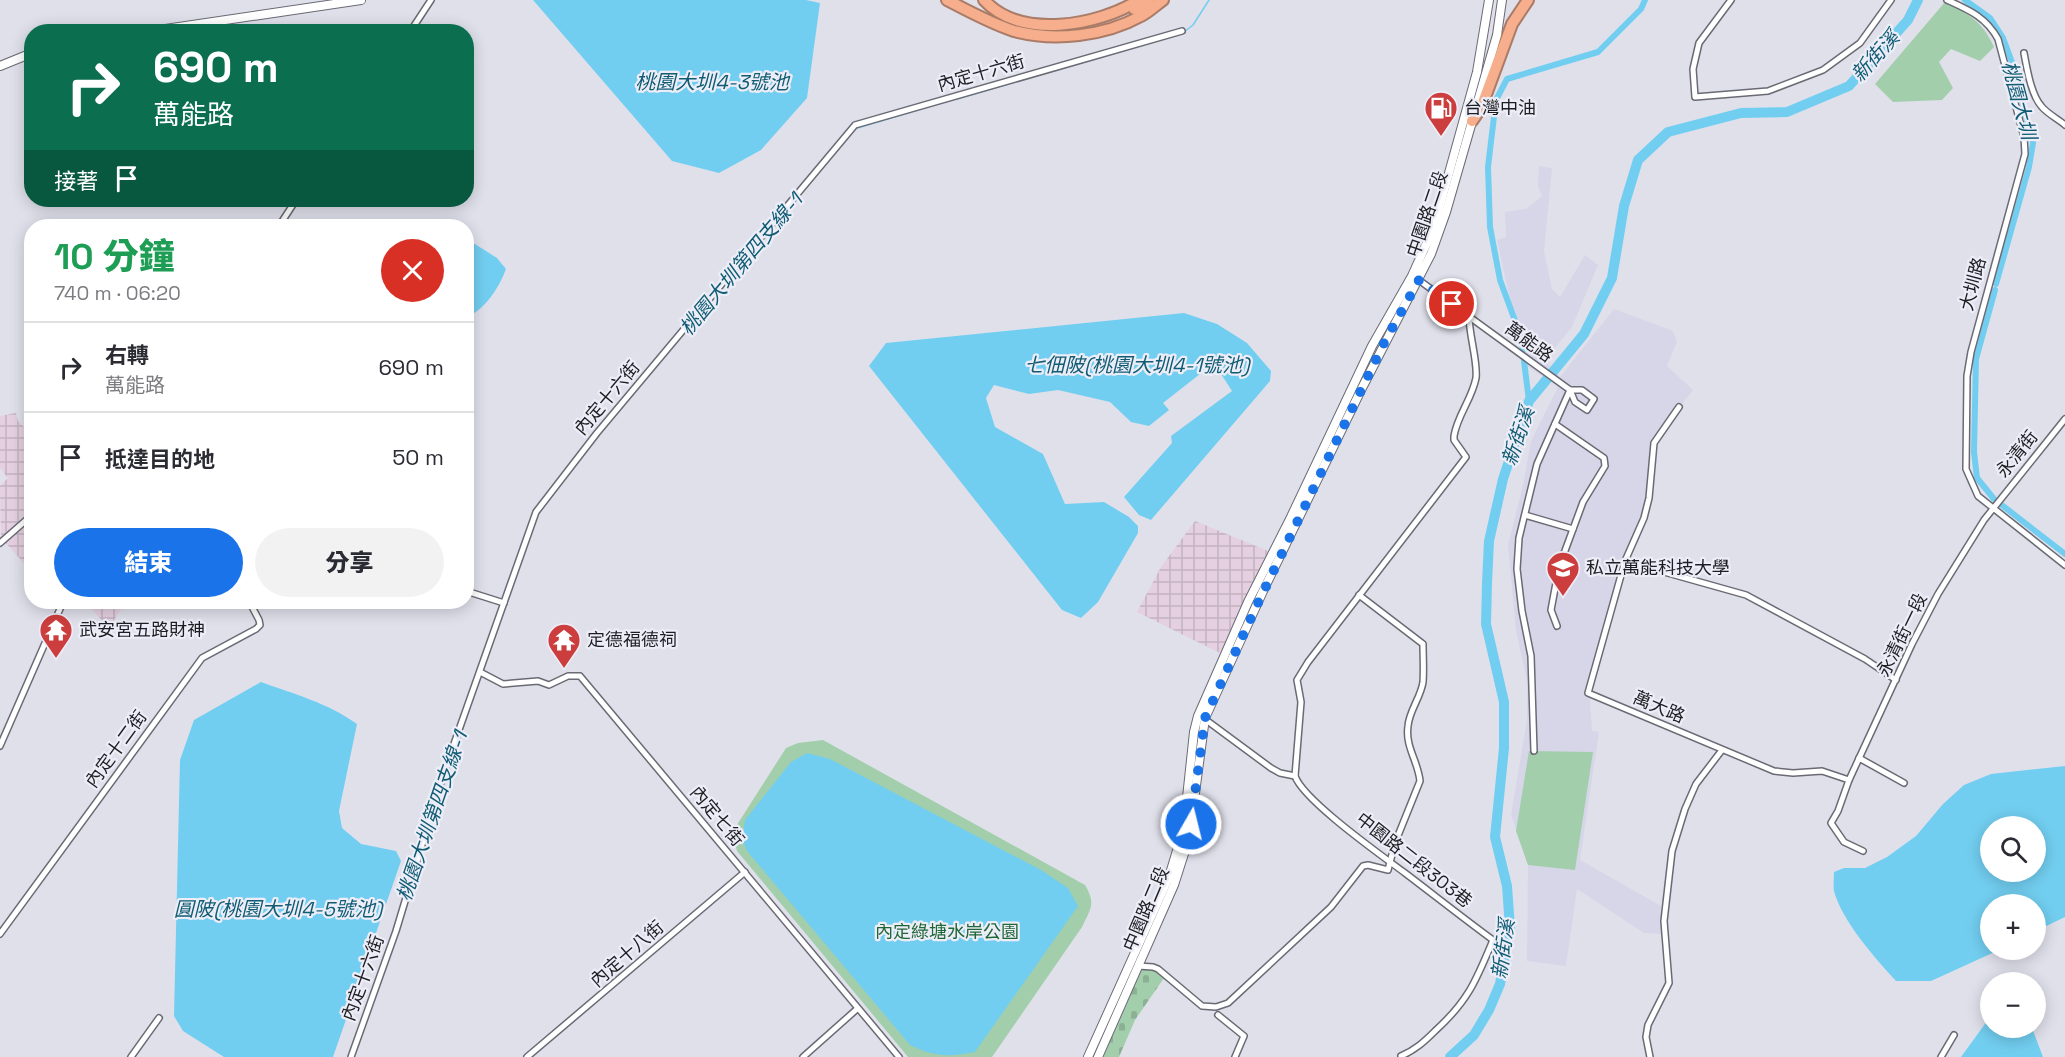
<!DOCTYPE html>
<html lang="zh-TW">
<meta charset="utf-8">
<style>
:root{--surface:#fff;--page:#f2f2f3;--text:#2b2b33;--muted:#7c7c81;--line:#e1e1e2;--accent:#1a73e8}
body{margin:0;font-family:"Space Grotesk","Noto Sans TC",sans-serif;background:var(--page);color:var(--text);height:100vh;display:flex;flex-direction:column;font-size:22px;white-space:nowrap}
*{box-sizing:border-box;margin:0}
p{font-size:20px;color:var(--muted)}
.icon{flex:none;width:33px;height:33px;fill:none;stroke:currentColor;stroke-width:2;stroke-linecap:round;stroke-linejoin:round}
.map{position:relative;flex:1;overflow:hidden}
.side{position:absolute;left:24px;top:219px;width:450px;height:390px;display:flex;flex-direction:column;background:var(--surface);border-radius:24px;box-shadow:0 3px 15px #0003}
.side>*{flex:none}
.top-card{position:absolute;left:24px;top:24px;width:450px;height:183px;border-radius:24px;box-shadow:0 3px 15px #0003;background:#0b6e4f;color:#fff;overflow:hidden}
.controls{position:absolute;left:1980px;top:816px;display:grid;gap:12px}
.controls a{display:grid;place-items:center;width:66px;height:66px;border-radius:50%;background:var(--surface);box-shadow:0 3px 15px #0003;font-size:30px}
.pin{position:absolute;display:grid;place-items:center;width:51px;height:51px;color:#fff;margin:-26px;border:3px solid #fff;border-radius:50%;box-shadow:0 2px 6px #0007}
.me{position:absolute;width:66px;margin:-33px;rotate:8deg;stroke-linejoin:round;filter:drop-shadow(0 0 4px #0008)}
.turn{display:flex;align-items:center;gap:21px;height:126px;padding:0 30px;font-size:27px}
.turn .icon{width:78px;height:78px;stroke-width:2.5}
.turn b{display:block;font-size:42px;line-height:51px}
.then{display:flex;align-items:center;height:57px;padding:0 30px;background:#0003;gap:12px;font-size:22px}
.round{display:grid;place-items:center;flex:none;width:63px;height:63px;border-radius:32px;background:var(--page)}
.headline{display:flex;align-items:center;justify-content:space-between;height:102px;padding:0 30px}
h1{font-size:36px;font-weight:800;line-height:45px;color:#1e9e55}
.cta{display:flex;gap:12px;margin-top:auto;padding:12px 30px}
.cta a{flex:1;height:69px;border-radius:36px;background:var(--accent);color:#fff;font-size:24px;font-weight:800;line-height:69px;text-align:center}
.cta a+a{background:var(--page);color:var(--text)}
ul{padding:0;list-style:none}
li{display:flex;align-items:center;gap:18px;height:90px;padding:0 30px;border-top:2px solid var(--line)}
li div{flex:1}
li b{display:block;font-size:22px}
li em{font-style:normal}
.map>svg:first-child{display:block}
</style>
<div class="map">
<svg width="2065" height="1057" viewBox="0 0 2065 1057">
<defs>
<pattern id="industrial-grid" width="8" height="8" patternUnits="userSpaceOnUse" patternTransform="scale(1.5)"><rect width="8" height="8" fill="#e4d0e0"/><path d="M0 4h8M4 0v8" fill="none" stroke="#c3b2c0"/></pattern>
<pattern id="cemetery-stones" width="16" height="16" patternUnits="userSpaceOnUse" patternTransform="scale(1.5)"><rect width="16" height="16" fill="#a2ceab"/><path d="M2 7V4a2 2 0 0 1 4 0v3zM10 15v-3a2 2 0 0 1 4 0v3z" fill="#8bb093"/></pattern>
</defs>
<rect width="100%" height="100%" fill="#e0e0eb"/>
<path fill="#d6d6e8" d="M 1539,166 L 1552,168 L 1544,251 L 1552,289 L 1560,297 L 1585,255 L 1598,265 L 1572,327 L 1545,360 L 1560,377 L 1614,309 L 1673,331 L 1677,342 L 1667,366 L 1693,390 L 1650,446 L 1644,515 L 1623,564 L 1589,685 L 1592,731 L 1599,732 L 1580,860 L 1661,906 L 1662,934 L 1644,933 L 1577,889 L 1566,966 L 1527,961 L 1528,865 L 1511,815 L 1527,720 L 1527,681 L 1516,630 L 1508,545 L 1523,485 L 1531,441 L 1558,387 L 1524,364 L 1497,240 L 1506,237 L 1505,212 L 1526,209 L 1542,196 L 1538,186 Z"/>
<g fill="url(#industrial-grid)">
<path d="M 16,413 L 18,421 L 31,434 L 31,510 L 1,537 L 0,486 L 8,478 L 0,468 L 0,416 Z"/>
<path d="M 1195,521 L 1268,551 L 1220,653 L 1137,612 L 1161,567 Z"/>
<path d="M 24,522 L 31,530 L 31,571 L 3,540 Z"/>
<path d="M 85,602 L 126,602 L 109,628 Z"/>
</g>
<g fill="#a2ceab">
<path d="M 1945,2 C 1970,15 1982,21 1994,47 L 1980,61 L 1951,49 L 1939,62 L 1953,88 L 1942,100 L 1893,102 L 1875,84 Z"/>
<path d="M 823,740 L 1085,885 C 1096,904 1091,908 1082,927 L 992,1057 L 908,1057 L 737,851 L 734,840 L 735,828 L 786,748 L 798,743 Z"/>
<path d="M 1529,751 L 1593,752 L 1575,870 L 1528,865 L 1516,831 Z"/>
</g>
<path fill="url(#cemetery-stones)" d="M 1140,969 L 1153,969 L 1164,978 L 1135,1020 L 1119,1057 L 1103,1057 Z"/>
<g fill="#72cef0" fill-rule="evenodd">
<path d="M 533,0 L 806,0 L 820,3 L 807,98 L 761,150 L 719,173 L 672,161 Z"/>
<path d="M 467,239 L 497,258 L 506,269 C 498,290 486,307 467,318 Z"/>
<path d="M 1184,313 L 1217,324 L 1247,343 L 1271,371 L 1270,381 L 1151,520 L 1139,515 L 1124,497 L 1172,443 L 1171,436 L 1232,391 L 1214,363 L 1163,403 L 1169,410 L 1149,426 L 1131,422 L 1110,402 L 1058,390 L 1029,394 L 994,385 L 986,398 L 995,427 L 1043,454 L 1065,504 L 1104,502 L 1129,517 L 1138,526 L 1138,533 L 1098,602 L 1081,618 L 1062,610 L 869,366 L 886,343 Z"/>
<path d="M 261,682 C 294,694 328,703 357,724 L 339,811 L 342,828 L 361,844 L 396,851 L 401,861 L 333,1057 L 224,1057 L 183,1031 L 174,1016 L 180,760 L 194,720 Z"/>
<path d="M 807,753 L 830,759 L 1041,870 L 1068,888 L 1078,906 L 975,1052 C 949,1057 934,1057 910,1045 L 747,851 L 742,839 L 745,820 L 791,762 Z"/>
<path d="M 2065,766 L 2065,917 L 2036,931 L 2036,904 L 1990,904 L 1990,950 L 1999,950 L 1931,981 L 1896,981 C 1875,958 1842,921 1834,891 C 1833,886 1834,878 1834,872 L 1844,868 L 1865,868 L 1887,857 L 1916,836 L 1943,804 L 1964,785 L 1991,774 ZM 1990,826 L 2036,826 L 2036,872 L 1990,872 Z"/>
<path d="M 1990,1017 L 1990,1028 L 2032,1028 L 2043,1057 L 1961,1057 Z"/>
</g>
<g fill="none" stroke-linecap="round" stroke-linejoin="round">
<g stroke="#72cef0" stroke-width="1.5">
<path d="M 1184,32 L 1193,25 L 1209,0"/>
<path d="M 957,99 L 1177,35"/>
<path d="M 854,129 L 948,101"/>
<path d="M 433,816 L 470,707"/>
<path d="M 367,1006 L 396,922"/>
</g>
<g stroke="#72cef0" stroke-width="6">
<path d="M 1965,0 L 1990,18 L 2003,38 L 2013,65 L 2033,143 L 2029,167 L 1996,284"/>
<path d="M 1995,290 L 1976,359 L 1974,452 L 1977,478 L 1994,499 L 2065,554"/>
<path d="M 1523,350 L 1521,337 L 1500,280 L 1490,227 L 1488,167 L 1496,100 L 1507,79 L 1598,52 L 1641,9 L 1645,0"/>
<path d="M 1524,361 L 1529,401"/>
</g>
<path stroke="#72cef0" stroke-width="10" d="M 1450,1057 L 1474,1035 L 1489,1010 L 1500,984 L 1510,928 L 1507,886 L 1495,837 L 1504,748 L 1504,702 L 1486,624 L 1487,583 L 1489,541 L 1503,479 L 1529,401 L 1584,334 L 1612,278 L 1624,206 L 1638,160 L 1668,132 L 1741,113 L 1787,112 L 1849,86 L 1908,20 L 1918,0"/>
<defs>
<g id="street">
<path d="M 1731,0 L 1699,43 L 1693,69 L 1695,97 L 1768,91 L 1823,70 L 1860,43 L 1891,0"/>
<path d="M 1947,0 C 1969,10 1986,17 1998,39 L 2024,137 L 2025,154 L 1971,352 L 1967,376 L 1966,469 L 1978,496 L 2065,565"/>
<path d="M 410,32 L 431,0"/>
<path d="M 2024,53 C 2027,69 2031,95 2042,107 C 2048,114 2058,119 2065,125"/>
<path d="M 279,226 L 296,200"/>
<path d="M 1416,278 L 1570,390"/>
<path d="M 1570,390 L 1582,390 L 1594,399 L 1587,410 L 1575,402 Z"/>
<path d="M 1679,407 L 1654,443 L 1649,498 L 1644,518 L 1625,561 L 1588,693 L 1774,771 L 1793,773 L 1822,771 L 1849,780"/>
<path d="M 1555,424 L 1604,458 L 1605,466 L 1583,502 L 1559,567 L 1551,610 L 1557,626"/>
<path d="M 1525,515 L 1573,529"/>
<path d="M 0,543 L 32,515"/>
<path d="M 1625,561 L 1746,595 L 1865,659 L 1896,680"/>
<path d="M 466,591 L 504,603"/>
<path d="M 480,672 L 503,684 L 538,681 L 549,685 L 568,676 L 580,676 L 899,1057"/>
<path d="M 1202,717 L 1271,768 L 1280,773 L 1295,776"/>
<path d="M 0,746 L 63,602"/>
<path d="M 1534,751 L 1531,656 L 1522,611 L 1517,569 L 1519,538 L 1537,464 L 1570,390"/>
<path d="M 1859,758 L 1904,783"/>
<path d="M 1863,851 L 1844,842 L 1831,823 L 1838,811 L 1849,780 L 1912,644 L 1938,594 L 1984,520 L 2065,419"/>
<path d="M 0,934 L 202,658 L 256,629 L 260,625 L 259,620 L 250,603 L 251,602"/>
<path d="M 1138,966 L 1153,967 L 1158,969 L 1202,1006 L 1216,1007 L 1228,1003 L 1331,907 L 1363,866 L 1368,865 L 1388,870 L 1395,843 L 1420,781 C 1418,761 1405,747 1408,726 C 1409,711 1421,697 1423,682 C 1424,670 1423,656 1423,644 L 1359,595"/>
<path d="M 1218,1015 L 1244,1036 L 1235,1057"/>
<path d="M 1401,1056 C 1415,1050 1424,1042 1435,1031 C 1468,1001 1476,981 1493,940 C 1463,918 1434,895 1405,873 C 1381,855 1303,800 1295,776 L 1301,702 L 1297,680 L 1308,662 L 1466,457 L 1454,440 L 1454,436 C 1457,416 1472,399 1476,378 C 1478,362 1469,335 1469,316"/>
<path d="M 131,1057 L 159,1018"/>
<path d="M 351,1057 L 396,931 L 443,775 L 536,512 L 597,433 L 855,125 L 1182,31"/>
<path d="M 527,1057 L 745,872"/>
<path d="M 803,1057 L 857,1009"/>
<path d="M 1650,1057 L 1646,1037 L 1648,1025 L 1669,983 L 1664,921 L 1672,851 L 1685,809 L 1696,784 L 1722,750"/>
<path d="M 1941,1057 L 1954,1035"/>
</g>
<g id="secondary">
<path d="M 145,32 L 361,0"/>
<path d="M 0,66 L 32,53"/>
<path d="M 1088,1057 L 1169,877 L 1179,844 L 1186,807 L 1194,732 L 1198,716 L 1248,602 L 1291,517 L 1372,346 L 1412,276 L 1434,227 L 1477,72 L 1489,0"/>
<path d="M 1098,1057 L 1174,885 L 1189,838 L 1205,718 L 1263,591 L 1362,388 L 1431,254 L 1446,212 L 1497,35 L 1502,0"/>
</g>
<g id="highway">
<path d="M 947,0 C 968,11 992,24 1014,31 C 1054,42 1105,36 1141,16 C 1149,12 1156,5 1163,0"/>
<path d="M 984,0 C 1020,40 1098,26 1139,0"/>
<path d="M 1134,9 L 1149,0"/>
<path d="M 1472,121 L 1481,108 L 1512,24 L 1528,0"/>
</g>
</defs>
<use href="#street" stroke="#6a6a74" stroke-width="8"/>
<use href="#secondary" stroke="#6a6a74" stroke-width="10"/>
<use href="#highway" stroke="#aa7c67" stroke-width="14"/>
<use href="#street" stroke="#fff" stroke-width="5"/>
<use href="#secondary" stroke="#fff" stroke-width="8"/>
<use href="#highway" stroke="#f6ae8c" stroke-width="10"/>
</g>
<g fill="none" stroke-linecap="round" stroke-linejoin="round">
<path stroke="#1a73e8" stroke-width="10" stroke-dasharray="0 18" d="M 1191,824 L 1205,718 L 1258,603 L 1352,409 L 1385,341 L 1419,280 L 1452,304"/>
</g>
<defs>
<symbol id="fuel-pin" viewBox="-11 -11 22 30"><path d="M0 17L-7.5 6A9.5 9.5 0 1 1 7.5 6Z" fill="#cc3e3d" stroke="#ededf8"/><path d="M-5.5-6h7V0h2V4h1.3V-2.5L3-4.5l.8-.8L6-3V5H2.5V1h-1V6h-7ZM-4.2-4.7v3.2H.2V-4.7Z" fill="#fff"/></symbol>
<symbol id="university-pin" viewBox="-11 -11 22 30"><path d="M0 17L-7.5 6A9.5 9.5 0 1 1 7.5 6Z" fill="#cc3e3d" stroke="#ededf8"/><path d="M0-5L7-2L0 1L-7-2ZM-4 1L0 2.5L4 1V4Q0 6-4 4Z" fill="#fff"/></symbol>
<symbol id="temple-pin" viewBox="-11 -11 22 30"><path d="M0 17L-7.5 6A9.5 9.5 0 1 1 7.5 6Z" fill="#cc3e3d" stroke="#ededf8"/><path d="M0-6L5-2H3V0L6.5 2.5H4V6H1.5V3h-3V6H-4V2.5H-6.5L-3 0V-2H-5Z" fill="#fff"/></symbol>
</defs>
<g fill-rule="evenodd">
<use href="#fuel-pin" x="1422" y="89" width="38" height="52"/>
<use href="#university-pin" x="1544" y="549" width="38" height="52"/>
<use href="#temple-pin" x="37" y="611" width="38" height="52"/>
<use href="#temple-pin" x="545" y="621" width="38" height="52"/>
</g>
<g text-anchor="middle" stroke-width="4.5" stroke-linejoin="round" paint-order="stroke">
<g font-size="18" fill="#1e1e22" stroke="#ededf8">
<text transform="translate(981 73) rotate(-16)" y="6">內定十六街</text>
<text transform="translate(1427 214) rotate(-71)" y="6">中園路二段</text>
<text transform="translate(1973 284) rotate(-75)" y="6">大圳路</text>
<text transform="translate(1529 342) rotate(36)" y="6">萬能路</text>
<text transform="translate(607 398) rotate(-50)" y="6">內定十六街</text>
<text transform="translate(2017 454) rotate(-51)" y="6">永清街</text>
<text transform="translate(1902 635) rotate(-64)" y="6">永清街一段</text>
<text transform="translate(1659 707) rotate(23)" y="6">萬大路</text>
<text transform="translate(116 749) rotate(-54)" y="6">內定十二街</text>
<text transform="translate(717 816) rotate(50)" y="6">內定七街</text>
<text transform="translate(1414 860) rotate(38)" y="6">中園路二段303巷</text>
<text transform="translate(1146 909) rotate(-67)" y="6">中園路二段</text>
<text transform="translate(627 954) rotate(-41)" y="6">內定十八街</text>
<text transform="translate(363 978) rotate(-70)" y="6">內定十六街</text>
</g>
<g font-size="18" fill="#1e1e22" stroke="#ededf8" text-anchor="start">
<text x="1464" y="114">台灣中油</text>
<text x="1586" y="574">私立萬能科技大學</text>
<text x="79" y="636">武安宮五路財神</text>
<text x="587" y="646">定德福德祠</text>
</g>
<g font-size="18" fill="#206737" stroke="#ededf8">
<text x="947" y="938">內定綠塘水岸公園</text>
</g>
<g font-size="20" font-style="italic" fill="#0f5c73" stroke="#ededf8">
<text transform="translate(1875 56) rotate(-48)" y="7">新街溪</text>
<text x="712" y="89">桃園大圳4-3號池</text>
<text transform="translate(2019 100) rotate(75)" y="7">桃園大圳</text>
<text transform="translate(741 264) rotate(-50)" y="7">桃園大圳第四支線-1</text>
<text x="1137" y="372">七佃陂(桃園大圳4-1號池)</text>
<text transform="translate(1518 436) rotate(-71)" y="7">新街溪</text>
<text transform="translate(432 816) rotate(-71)" y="7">桃園大圳第四支線-1</text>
<text x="278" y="916">圓陂(桃園大圳4-5號池)</text>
<text transform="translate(1503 949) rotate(-82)" y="7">新街溪</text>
</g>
</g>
</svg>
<div class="controls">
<a><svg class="icon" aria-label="search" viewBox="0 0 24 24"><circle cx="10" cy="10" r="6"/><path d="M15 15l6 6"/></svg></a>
<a>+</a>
<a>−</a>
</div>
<div class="pin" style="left:1452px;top:304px;background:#d93025"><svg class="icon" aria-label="arrive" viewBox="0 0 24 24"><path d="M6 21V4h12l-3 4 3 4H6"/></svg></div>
<svg class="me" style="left:1191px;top:824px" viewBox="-20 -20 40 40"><circle r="17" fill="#1a73e8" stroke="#fff" stroke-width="3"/><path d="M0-11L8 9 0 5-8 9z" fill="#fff"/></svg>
<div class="top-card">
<div class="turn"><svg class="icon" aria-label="right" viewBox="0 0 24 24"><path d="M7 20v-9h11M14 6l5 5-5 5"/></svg><div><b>690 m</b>萬能路</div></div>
<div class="then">接著<svg class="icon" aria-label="arrive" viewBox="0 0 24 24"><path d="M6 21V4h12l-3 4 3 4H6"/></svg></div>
</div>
<section class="side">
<div class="headline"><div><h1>10 分鐘</h1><p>740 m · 06:20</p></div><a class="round" style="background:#d93025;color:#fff"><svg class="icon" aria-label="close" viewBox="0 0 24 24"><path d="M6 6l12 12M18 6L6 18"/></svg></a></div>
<ul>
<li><svg class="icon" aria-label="right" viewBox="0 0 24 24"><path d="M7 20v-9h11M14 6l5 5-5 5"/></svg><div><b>右轉</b><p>萬能路</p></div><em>690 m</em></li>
<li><svg class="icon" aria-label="arrive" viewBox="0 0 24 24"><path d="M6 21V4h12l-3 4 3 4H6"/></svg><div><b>抵達目的地</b></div><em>50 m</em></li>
</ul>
<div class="cta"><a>結束</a><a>分享</a></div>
</section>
</div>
